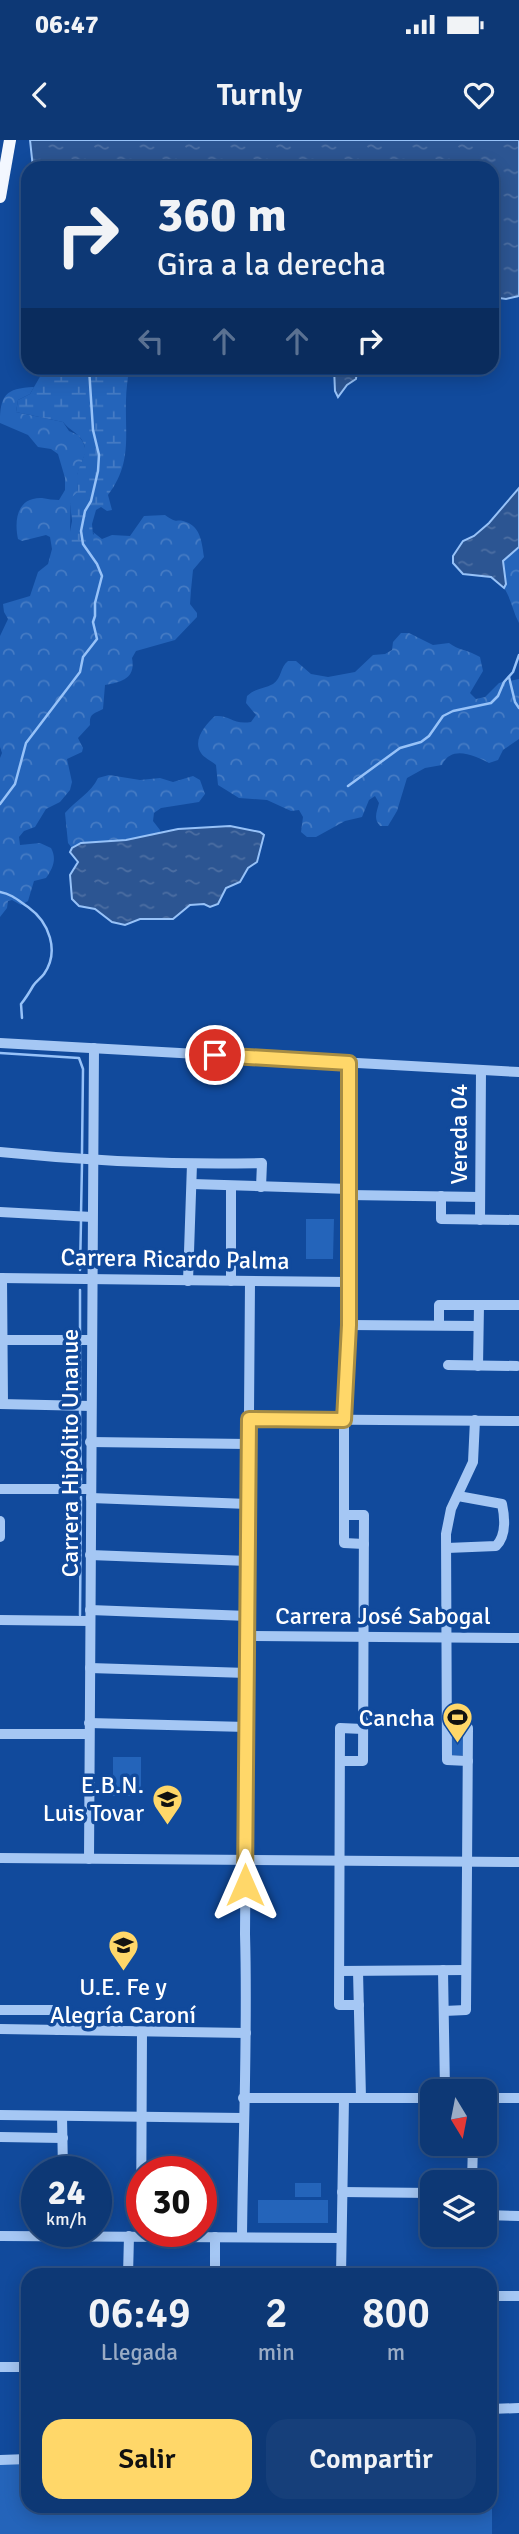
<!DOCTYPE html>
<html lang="es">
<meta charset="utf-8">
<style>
:root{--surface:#0d3875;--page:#163f7a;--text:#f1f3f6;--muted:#9aacc5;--line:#2d5287;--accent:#ffd769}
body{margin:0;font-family:Signika,sans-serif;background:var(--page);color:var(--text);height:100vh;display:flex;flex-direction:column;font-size:26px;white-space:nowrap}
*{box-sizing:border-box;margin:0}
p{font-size:23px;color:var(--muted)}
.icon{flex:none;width:38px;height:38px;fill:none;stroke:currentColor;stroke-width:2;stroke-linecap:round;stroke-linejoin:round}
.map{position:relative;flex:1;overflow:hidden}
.panel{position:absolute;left:21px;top:2128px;width:476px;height:245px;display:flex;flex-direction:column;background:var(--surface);border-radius:21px;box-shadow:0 4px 18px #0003,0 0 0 2px var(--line)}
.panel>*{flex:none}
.top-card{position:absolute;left:21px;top:21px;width:478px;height:214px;border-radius:21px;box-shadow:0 4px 18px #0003,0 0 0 2px var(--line);background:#0d3875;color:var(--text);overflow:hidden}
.needle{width:46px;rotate:170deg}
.controls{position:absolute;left:420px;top:1939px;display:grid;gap:14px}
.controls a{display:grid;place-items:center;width:77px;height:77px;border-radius:14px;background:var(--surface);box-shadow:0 4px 18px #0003,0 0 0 2px var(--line);font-size:35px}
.speed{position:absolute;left:21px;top:2016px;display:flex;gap:14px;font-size:35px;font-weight:700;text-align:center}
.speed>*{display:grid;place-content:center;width:91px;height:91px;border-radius:50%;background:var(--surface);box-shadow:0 4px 18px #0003,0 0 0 2px var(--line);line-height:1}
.speed small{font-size:18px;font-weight:400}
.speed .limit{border:10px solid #d22;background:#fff;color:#111}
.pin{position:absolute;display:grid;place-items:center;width:60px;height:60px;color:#fff;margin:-30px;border:4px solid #fff;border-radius:50%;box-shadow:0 2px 7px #0007}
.me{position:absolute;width:77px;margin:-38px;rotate:0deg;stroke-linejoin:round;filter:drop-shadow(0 0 5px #0008)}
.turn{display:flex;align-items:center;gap:24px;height:147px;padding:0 21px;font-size:32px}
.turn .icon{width:91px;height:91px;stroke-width:2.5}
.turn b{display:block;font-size:49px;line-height:60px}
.lanes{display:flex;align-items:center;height:66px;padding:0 21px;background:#0003;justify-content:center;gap:35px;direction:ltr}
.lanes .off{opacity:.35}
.eta{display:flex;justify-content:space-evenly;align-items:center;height:119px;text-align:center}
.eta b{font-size:42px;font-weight:600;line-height:49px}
.primary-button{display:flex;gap:14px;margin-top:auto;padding:14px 21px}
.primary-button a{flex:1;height:80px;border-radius:21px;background:var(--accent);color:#111;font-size:28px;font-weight:600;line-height:80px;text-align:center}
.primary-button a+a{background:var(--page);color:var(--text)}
.status{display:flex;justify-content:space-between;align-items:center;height:49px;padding:0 35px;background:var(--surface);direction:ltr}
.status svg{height:19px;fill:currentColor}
header{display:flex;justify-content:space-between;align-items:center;height:91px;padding:0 21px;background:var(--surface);font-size:32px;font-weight:600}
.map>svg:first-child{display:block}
</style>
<div class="status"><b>06:47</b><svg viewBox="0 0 49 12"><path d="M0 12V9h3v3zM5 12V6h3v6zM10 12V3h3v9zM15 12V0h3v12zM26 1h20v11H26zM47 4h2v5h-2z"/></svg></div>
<header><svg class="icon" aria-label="back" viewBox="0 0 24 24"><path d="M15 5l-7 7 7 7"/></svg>Turnly<svg class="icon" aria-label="heart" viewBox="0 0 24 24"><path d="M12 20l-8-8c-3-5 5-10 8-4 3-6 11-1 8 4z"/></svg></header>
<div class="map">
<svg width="519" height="2394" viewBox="0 0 519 2394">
<defs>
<pattern id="forest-crowns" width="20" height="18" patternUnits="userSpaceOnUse" patternTransform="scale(1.75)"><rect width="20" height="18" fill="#2464ba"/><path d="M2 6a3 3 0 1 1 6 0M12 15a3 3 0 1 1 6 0" fill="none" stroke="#457bc4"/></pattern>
<pattern id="wetland-marsh" width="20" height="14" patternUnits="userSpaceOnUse" patternTransform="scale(1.75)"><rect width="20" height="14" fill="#2464ba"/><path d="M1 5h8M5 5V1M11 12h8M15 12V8" fill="none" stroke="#457bc4"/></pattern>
<pattern id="water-ripples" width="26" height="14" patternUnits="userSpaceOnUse" patternTransform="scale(1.75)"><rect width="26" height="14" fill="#2c5592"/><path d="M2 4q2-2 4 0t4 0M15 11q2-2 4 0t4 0" fill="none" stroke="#4c6ea2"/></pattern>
</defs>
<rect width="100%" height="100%" fill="#114a9c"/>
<g fill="url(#forest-crowns)">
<path d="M 34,247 L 30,254 L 18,260 L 16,272 L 63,282 L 69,291 L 78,295 L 83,302 L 86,311 L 77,335 L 78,353 L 70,364 C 72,379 67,392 74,406 L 94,394 L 93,392 L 102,399 L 112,395 L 130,396 L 144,376 L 165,375 C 179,385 175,378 186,382 C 201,387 202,404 204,417 L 193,430 L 191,450 L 190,464 L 197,473 L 197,477 L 175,500 L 136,511 L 132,518 C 136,538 122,542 105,545 L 103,569 C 94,574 89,573 90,585 L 78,598 L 83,608 L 82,612 L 67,619 L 72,642 L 70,650 L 60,662 L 46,669 L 35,687 L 24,691 L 19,697 L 20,705 L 40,703 L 51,708 C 57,719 53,728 46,738 L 34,741 L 28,761 L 21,765 L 12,760 L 8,761 L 7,768 L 0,777 L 0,618 L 2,613 L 0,607 L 0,496 L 8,479 L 4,472 L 3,464 L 30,456 L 38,432 L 48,424 L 52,409 L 50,397 L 46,395 L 22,401 L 18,399 C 14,380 17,357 42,358 C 48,359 53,360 59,360 L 65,350 L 65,338 L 58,314 L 51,309 L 38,307 L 28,295 L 0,283 C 0,256 5,248 34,247 Z"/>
<path d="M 519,407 L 519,483 C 513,472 511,458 504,448 L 506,444 L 503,421 Z"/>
<path d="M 401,493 L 409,493 L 433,505 L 449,503 C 458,510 468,510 480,517 L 483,531 L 470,553 L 476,559 L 485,557 L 499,543 L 519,539 L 519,599 L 503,610 L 498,620 L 489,623 C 474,615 451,605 442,625 L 425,628 L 407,638 L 397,671 L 388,686 L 380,686 C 373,679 377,671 379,663 L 375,656 L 369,660 L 362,677 L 345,681 L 316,697 L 307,697 L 301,692 L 303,677 L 299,670 L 291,671 L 267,660 L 239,658 L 218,645 L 216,625 C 212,621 204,618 201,613 C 192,600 206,584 215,576 C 231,575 232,585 251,582 L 256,575 L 246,563 L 247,556 C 255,548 264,549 273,544 C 282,538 280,527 288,521 L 296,521 L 311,534 L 328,537 L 355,532 L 373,515 L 385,514 L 392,510 L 393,502 Z"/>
<path d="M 109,635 L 140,640 L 160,638 L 173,642 L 193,636 L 200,640 L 205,654 L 199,662 L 161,668 L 154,673 L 153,681 L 160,690 L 160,694 L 126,700 L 81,703 L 72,708 L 68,703 L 65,673 C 76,660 91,653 98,638 Z"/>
</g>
<path fill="url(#wetland-marsh)" d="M 45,228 L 129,228 C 128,238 126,250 126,260 C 125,297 132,323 108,355 L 112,370 L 107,371 L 101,367 L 96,370 L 92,384 L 94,406 L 75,413 L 69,397 L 72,381 L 70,364 L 72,357 L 78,352 C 78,347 76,340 77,335 C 79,324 89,313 83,302 C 80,294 69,290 63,282 L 16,272 L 18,260 L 30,254 Z"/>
<g fill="#2464ba">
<path d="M 306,1079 L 334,1079 L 333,1119 L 306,1119 Z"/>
<rect x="448" y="1594" width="19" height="21"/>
<rect x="113" y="1617" width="28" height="39"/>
<path d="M 321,2043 L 321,2057 L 295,2057 L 295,2043 Z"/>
<rect x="258" y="2060" width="70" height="23"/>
<path d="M 492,2268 L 492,2394 L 0,2394 L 0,2320 L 28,2319 L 28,2366 L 490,2366 L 490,2269 Z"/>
</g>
<g fill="url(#water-ripples)" stroke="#97c2f8" stroke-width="2">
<path d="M 30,0 L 519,0 L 519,156 L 506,159 L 492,157 L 492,28 L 33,28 Z"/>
<path d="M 334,228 L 361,228 L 357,230 L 356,239 L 347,245 L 338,257 L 335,251 Z"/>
<path d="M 519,348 L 519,407 L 503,421 L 506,444 L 504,448 L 491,437 L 463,434 L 453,423 L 453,416 L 463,401 L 474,396 L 489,383 Z"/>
<path d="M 230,686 L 260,692 L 264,695 L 257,722 L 248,728 L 240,742 L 226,748 L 218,764 L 210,767 L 204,764 L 190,765 L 173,779 L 140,779 L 125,785 L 112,782 L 95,769 L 79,766 L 72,759 L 70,735 L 78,722 L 70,712 L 72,708 L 81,703 L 126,700 L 178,689 Z"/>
</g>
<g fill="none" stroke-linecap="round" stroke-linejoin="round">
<g stroke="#97c2f8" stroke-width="2.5">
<path d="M 509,537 L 515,562 L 519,568"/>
<path d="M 348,646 L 400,608 L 421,602 L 429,596 L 443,576 L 453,571 L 491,563 L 498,556 L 504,542 L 513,532 L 519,515"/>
<path d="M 0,664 L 15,644 L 26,603 L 80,532 L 83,517 L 97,499 L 93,482 L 95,476 L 95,463 L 102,436 L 97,424 L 83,404 L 81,391 L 85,371 L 91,361 L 98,331 L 99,315 L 93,290 L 89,228"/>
<path d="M 0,752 C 12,754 19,761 28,767 C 49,782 60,811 44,834 C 41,838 36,841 33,846 C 29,853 26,858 21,864 L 22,878"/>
<path d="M 0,913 L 79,918 L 83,929 L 82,1013"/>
<path d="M 81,1074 L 82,1024"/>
<path d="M 80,1130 L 81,1081"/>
<path d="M 80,1150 L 80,1196"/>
<path d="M 80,1203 L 80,1259"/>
<path d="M 80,1271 L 81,1343"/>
<path d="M 80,1475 L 81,1357"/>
</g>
<g stroke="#a5c7f4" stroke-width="10">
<path d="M 0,903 L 519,932"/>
<path d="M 350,923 L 349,1185 L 344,1280 L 344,1403 L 364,1404"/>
<path d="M 0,1012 C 88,1021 174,1025 262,1023 L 261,1047"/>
<path d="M 192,1044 L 349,1049"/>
<path d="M 231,1046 L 231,1141"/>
<path d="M 349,1055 L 480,1057"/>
<path d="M 441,1056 L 441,1079 L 519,1080"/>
<path d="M 0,1072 L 92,1077"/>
<path d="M 480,1080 L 481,930"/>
<path d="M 0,1138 L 349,1142"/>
<path d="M 2,1138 L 3,1264"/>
<path d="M 188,1141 L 192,1024"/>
<path d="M 349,1185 L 478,1186"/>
<path d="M 439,1185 L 439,1165 L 519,1165"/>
<path d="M 2,1200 L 91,1200"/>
<path d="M 448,1225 L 517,1226"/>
<path d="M 478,1226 L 479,1165"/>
<path d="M 0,1264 L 91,1266"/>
<path d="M 249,1279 L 519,1281"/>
<path d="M 90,1302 L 248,1304"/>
<path d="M 0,1349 L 90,1349"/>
<path d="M 91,1358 L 248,1364"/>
<path d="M 0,1381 L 0,1397"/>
<path d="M 447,1408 L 496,1406 C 506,1396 505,1378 502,1364 L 458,1356"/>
<path d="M 90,1415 L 248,1421"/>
<path d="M 90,1470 L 248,1476"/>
<path d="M 0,1480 L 90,1481"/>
<path d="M 248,1496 L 519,1498"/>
<path d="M 90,1528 L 247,1533"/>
<path d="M 89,1583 L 247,1587"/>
<path d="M 0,1594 L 89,1594"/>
<path d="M 340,1621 L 363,1621 L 364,1375 L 344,1375"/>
<path d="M 468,1621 L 447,1620 L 446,1394 L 451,1369 L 473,1322 L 475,1280"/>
<path d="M 0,1718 L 519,1722"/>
<path d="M 89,1719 L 94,908"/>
<path d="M 443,1830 L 445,1951"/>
<path d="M 340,1831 L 466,1830"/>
<path d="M 358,1831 L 361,1958"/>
<path d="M 359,1865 L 339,1865 L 340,1588 L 363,1589"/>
<path d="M 0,1870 L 57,1870 L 57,1890"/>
<path d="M 444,1871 L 466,1870 L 468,1588 L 447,1588"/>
<path d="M 0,1889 L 246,1893"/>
<path d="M 243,1958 L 432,1958"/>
<path d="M 485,1958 L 519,1958"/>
<path d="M 0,1975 L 243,1978"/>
<path d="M 62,1976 L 63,2032"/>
<path d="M 0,1997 L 63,1998"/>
<path d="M 472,2042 L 473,2004"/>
<path d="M 342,2052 L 432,2053"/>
<path d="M 431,2053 L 432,2075"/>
<path d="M 485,2075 L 519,2076"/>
<path d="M 0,2096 L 341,2098"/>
<path d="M 141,2096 L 142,1892"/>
<path d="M 242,2097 C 243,1996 248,1895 245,1794 L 250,1142"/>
<path d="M 128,2135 L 129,2096"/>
<path d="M 215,2135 L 215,2097"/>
<path d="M 341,2135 L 344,1958"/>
<path d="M 490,2156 L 519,2156"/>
<path d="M 0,2227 L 28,2227"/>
<path d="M 490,2269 L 519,2268"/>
<path d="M 0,2320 L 28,2319"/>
</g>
<path stroke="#f3f7ff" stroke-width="12" d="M 0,57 L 10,0"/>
</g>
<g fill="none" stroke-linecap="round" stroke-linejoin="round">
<defs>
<path id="route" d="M 215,915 L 349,923 L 349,1185 L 344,1280 L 249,1279 L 245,1745"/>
</defs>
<use href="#route" stroke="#a68c44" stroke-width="18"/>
<use href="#route" stroke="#ffd769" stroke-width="12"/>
</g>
<defs>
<symbol id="stadium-pin" viewBox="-11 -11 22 30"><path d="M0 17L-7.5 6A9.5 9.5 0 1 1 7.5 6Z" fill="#ffd769" stroke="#114a9c"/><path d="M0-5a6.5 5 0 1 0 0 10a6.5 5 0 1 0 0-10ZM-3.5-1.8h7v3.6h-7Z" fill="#111"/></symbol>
<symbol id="school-pin" viewBox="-11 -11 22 30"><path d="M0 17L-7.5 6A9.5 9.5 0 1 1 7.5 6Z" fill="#ffd769" stroke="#114a9c"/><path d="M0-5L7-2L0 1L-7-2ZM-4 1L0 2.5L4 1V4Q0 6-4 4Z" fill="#111"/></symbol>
</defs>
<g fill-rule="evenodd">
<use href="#stadium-pin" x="440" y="1560" width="35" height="47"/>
<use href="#school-pin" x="150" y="1642" width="35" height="47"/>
<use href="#school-pin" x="106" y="1788" width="35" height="47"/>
</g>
<g text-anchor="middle" stroke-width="7" stroke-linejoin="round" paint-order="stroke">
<g font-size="24" fill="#fff" stroke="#114a9c">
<text transform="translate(459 994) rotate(-90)" y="8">Vereda 04</text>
<text transform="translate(175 1119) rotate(1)" y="8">Carrera Ricardo Palma</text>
<text transform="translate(70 1313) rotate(-90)" y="8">Carrera Hipólito Unanue</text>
<text x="383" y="1484">Carrera José Sabogal</text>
</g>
<g font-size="24" fill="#fff" stroke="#114a9c" text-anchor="end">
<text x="435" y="1586">Cancha</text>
<text x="144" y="1653">E.B.N.<tspan x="144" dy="28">Luis Tovar</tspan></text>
<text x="123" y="1855" text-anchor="middle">U.E. Fe y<tspan x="123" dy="28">Alegría Caroní</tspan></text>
</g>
</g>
</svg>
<div class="controls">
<a><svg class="needle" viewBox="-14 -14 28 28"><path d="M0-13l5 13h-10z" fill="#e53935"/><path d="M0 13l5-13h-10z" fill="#9aacc5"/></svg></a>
<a><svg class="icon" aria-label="layers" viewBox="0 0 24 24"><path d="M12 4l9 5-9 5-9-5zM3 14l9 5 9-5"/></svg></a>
</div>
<div class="speed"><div>24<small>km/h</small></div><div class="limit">30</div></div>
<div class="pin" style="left:215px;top:915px;background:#d93025"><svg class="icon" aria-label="arrive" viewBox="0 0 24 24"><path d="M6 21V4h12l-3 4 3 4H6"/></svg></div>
<svg class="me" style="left:245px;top:1745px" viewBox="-20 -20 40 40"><path d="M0-17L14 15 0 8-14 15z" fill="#ffd769" stroke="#fff" stroke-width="4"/></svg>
<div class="top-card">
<div class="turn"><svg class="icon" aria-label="right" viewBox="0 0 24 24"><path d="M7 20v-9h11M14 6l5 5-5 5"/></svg><div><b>360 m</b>Gira a la derecha</div></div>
<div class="lanes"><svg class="icon off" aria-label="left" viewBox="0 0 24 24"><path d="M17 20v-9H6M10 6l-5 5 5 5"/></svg><svg class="icon off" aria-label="ahead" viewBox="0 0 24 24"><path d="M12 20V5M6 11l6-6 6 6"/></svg><svg class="icon off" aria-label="ahead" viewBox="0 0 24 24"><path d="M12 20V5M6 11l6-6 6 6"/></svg><svg class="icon" aria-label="right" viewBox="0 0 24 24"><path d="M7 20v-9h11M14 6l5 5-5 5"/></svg></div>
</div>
<section class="panel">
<div class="eta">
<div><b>06:49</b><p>Llegada</p></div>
<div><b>2</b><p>min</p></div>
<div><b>800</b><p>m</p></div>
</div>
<div class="primary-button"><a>Salir</a><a>Compartir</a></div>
</section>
</div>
